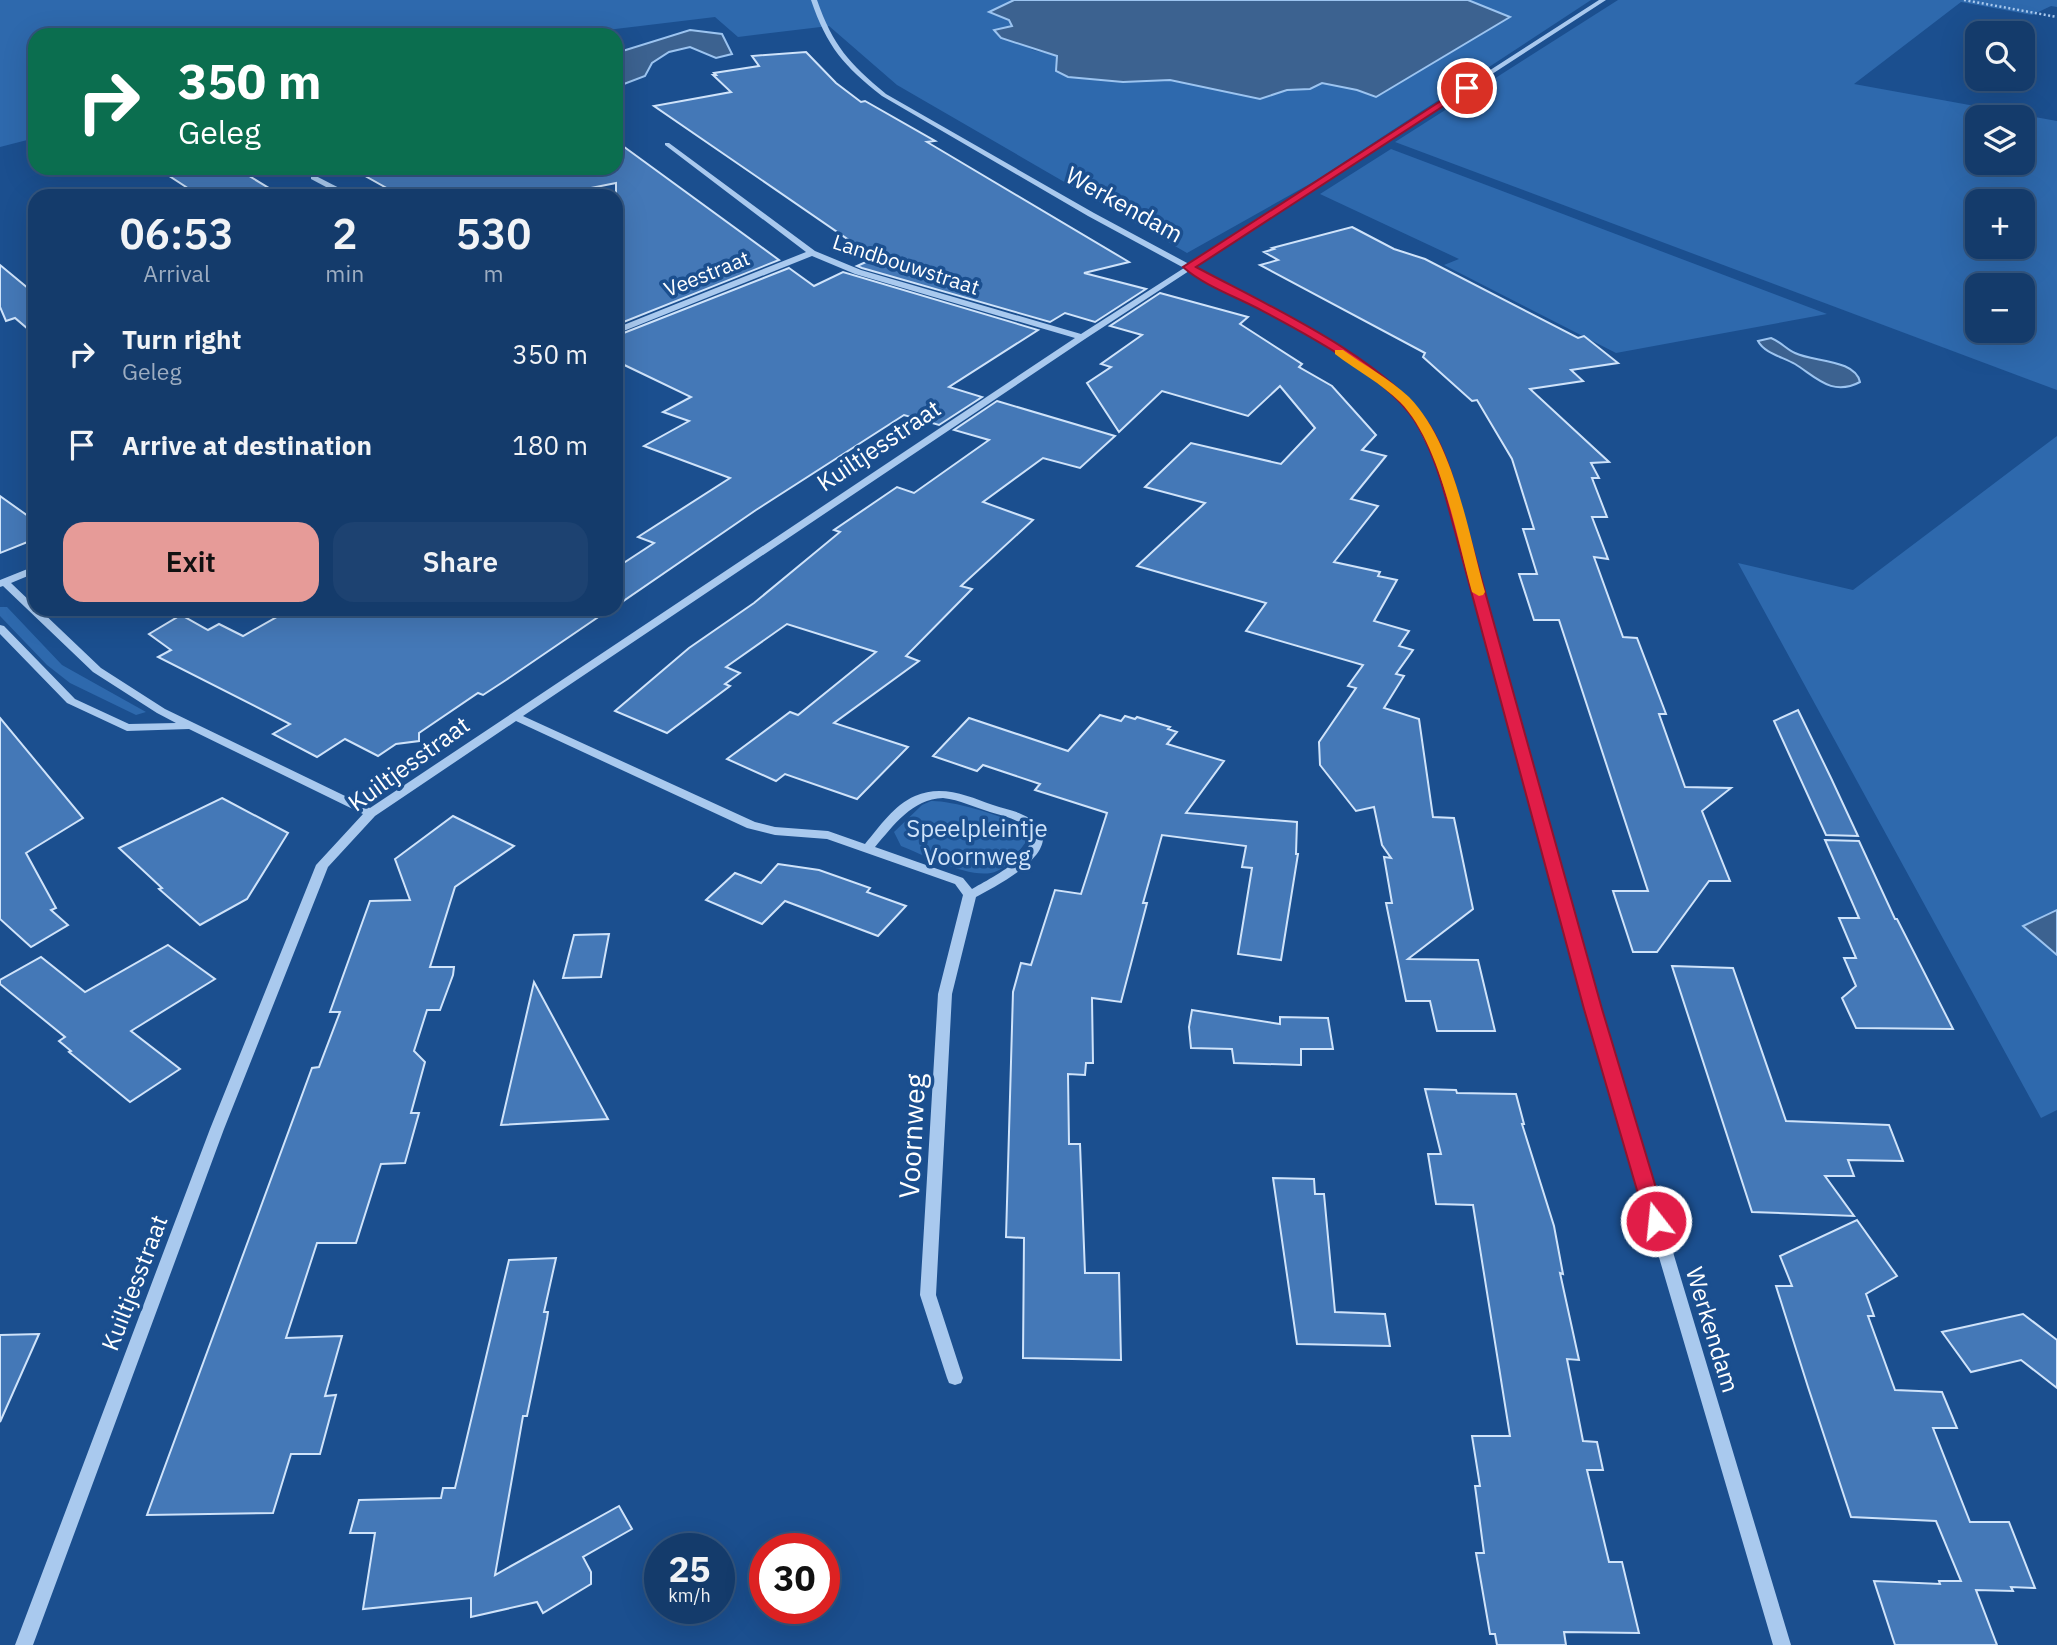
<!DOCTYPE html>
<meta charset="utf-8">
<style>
:root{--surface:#143b6b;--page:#1d4271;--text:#f1f3f6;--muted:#9dadc1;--line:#33557e;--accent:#e69b98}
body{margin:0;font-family:"IBM Plex Sans",sans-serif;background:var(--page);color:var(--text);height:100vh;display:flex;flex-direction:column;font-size:26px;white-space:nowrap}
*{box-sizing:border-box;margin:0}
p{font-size:23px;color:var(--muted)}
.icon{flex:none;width:38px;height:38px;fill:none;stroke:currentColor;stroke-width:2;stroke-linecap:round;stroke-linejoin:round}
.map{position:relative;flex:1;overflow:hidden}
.drawer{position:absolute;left:28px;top:189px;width:595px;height:427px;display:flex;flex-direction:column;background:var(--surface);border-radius:21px;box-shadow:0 7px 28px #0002,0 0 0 2px var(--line)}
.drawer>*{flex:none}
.hud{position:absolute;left:28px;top:28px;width:595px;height:147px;border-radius:21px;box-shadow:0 7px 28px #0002,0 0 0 2px var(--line);background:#0b6e4f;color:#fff;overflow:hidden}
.tools{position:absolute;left:1965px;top:21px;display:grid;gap:14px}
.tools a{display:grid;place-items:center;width:70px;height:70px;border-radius:14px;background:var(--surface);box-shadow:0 7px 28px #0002,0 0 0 2px var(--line);font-size:35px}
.speed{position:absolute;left:644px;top:1533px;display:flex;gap:14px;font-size:35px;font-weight:700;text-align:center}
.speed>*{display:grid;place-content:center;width:91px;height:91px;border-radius:50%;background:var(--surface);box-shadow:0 7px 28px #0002,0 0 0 2px var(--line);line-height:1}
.speed small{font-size:18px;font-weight:400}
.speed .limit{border:10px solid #d22;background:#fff;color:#111}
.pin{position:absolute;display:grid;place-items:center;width:60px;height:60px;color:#fff;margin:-30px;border:4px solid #fff;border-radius:50%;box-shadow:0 2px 7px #0007}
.me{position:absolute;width:77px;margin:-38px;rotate:344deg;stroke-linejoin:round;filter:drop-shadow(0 0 5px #0008)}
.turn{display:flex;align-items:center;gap:24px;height:147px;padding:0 35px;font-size:32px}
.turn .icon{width:91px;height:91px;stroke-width:2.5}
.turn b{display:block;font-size:49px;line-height:60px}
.eta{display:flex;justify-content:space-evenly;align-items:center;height:119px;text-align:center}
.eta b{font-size:42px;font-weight:600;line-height:49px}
.button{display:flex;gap:14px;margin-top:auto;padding:14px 35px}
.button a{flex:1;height:80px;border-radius:21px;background:var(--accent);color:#111;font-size:28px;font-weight:600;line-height:80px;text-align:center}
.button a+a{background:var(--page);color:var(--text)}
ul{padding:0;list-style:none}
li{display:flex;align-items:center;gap:21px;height:91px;padding:0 35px}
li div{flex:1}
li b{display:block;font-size:26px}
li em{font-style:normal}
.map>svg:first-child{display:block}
</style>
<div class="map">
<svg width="2057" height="1645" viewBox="0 0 2057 1645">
<rect width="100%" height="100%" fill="#1b4f8f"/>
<g fill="#2e69ad" fill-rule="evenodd">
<path d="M 0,0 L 1014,0 L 990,13 L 1009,20 L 1012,26 L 995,30 L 1033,50 L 1057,56 L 1068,77 L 1123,82 L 1170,80 L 1260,99 L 1287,90 L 1310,89 L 1322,83 L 1357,90 L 1376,97 L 1509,17 L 1468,0 L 1591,0 L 1315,181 L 1187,253 L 897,85 L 829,26 L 738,37 L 715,17 L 607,30 L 611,35 L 35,35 L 35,138 L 0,147 Z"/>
<path d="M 1618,0 L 2057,0 L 2057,7 L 2051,6 L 2032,15 L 1961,2 L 1854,84 L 2057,121 L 2057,390 L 1395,142 ZM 1978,117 L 2023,117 L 2023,163 L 1978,163 ZM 1978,201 L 2023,201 L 2023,247 L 1978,247 ZM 1978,285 L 2023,285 L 2023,331 L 1978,331 Z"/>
<path d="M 1391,149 L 1827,314 L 1616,353 L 1444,265 L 1459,259 L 1320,194 Z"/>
<path d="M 2057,436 L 2057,910 L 2023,926 L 2057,955 L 2057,1110 L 2041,1118 L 1738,563 L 1853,590 Z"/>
<path d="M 0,607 L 7,607 L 62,665 L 146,712 L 136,715 L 70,683 L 47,665 L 0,616 Z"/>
<path d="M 931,801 C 949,800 1010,816 1022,829 C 1024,832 1026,836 1028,839 C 1019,851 1010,865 997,871 C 975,882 924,855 901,846 L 894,832 L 922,805 Z"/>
</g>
<g fill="#3c6290" stroke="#9cc4f0" stroke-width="2">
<path d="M 1014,0 L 1468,0 L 1510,17 L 1376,97 L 1357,90 L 1322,83 L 1310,89 L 1287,90 L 1260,99 L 1170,80 L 1123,82 L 1068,77 L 1056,71 L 1057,56 L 1001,38 L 994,30 L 1012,26 L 1009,20 L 989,12 Z"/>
<path d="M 690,30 L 722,34 L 732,54 L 716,58 L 690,47 L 669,52 L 652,63 L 645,76 L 616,87 L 616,53 Z"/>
<path d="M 1771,338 C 1781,342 1786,349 1795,353 C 1813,362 1855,359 1860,382 C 1832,397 1816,377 1795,364 C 1783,357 1764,353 1758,341 Z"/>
<path d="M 2057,910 L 2057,955 L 2023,926 Z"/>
</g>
<g fill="#4478b7" stroke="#cfe3fa" stroke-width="2">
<path d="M 806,52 L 836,83 L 861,102 L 865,101 L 935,141 L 927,142 L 1129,262 L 1084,273 L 1146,289 L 1095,322 L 1065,313 L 1050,322 L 862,268 L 857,266 L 875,258 L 654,106 L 731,92 L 713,75 L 716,75 L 714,73 L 759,66 L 752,56 Z"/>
<path d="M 616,141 L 779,260 L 616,325 L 616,183 L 551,196 L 401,196 L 351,168 L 616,168 Z"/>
<path d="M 157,168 L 236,168 L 282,196 L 200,196 Z"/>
<path d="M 1352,227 L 1394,249 L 1425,259 L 1578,338 L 1584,336 L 1618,363 L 1571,370 L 1583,381 L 1530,389 L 1609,462 L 1591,463 L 1599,478 L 1592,478 L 1607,517 L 1592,517 L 1608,559 L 1594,557 L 1623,637 L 1637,638 L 1666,714 L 1659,714 L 1685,787 L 1731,788 L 1702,811 L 1730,881 L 1709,881 L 1657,952 L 1633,952 L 1613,891 L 1648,891 L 1559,620 L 1534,620 L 1519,574 L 1537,574 L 1523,529 L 1534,529 L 1512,459 L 1477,400 L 1472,401 L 1423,357 L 1425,353 L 1260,265 L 1278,260 L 1264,252 L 1274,249 L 1272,248 Z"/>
<path d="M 0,265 L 35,294 L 35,335 L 15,318 L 6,321 L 0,307 Z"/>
<path d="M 789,268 L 814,286 L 843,272 L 1038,330 L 949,387 L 982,397 L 939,425 L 904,415 L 756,510 L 616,606 L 616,568 L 654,543 L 638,537 L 730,478 L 644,446 L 689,421 L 663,412 L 691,397 L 616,361 L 616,336 Z"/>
<path d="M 1160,293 L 1248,317 L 1240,324 L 1302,364 L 1299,367 L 1332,386 L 1376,435 L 1362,450 L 1386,456 L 1351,499 L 1378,506 L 1334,562 L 1380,572 L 1378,576 L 1397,580 L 1374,621 L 1409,631 L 1399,646 L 1413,650 L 1396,674 L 1404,676 L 1384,708 L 1419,719 L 1433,817 L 1454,818 L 1473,909 L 1408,959 L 1478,960 L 1495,1031 L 1437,1031 L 1430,1001 L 1406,1001 L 1386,903 L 1392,903 L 1384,857 L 1391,858 L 1382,845 L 1374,807 L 1356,811 L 1320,765 L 1319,742 L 1356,688 L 1348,686 L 1363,665 L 1246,631 L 1266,603 L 1137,566 L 1205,503 L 1145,487 L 1191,443 L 1281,464 L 1315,428 L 1280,386 L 1248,416 L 1162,391 L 1119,432 L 1087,383 L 1111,367 L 1101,364 L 1142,335 L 1110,326 Z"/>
<path d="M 997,401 L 1115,436 L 1080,468 L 1043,458 L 983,502 L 1033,520 L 961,586 L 972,589 L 906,656 L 919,661 L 834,723 L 908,747 L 857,799 L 785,774 L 776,781 L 727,759 L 790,712 L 798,715 L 876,652 L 787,624 L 726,667 L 740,673 L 725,684 L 730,686 L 667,733 L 615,711 L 689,648 L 754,603 L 840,532 L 834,530 L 897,487 L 914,493 L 989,440 L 954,430 Z"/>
<path d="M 0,496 L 35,521 L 35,539 L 0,553 Z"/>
<path d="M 325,609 L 610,609 L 506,680 L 483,695 L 478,693 L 419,733 L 419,741 L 396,744 L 378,756 L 345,739 L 317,757 L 273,734 L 290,724 L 158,657 L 171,650 L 149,634 L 181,615 L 208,630 L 219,624 L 243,636 L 284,613 L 289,616 L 298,611 L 312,617 Z"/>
<path d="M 1798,710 L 1831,778 L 1858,836 L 1826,835 L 1774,721 Z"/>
<path d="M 1100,715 L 1121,721 L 1125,716 L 1135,719 L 1137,717 L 1170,727 L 1168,729 L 1177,732 L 1167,744 L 1224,761 L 1186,813 L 1297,822 L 1296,854 L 1298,854 L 1281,960 L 1238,954 L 1252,868 L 1242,867 L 1246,846 L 1162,835 L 1143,903 L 1147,903 L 1121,1002 L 1092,998 L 1093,1063 L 1086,1063 L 1085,1075 L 1068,1074 L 1069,1144 L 1080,1144 L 1085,1273 L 1119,1273 L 1121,1360 L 1023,1358 L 1024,1238 L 1006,1237 L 1013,992 L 1021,963 L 1031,965 L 1055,890 L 1081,894 L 1107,813 L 1035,790 L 1040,784 L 983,765 L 977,771 L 933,756 L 969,718 L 1068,751 Z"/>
<path d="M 0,718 L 83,818 L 26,853 L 56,908 L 51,910 L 68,925 L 31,947 L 0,919 Z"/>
<path d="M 222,798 L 288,833 L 247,899 L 200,925 L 159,889 L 162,888 L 119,848 Z"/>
<path d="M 453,816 L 514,846 L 455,887 L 430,967 L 454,967 L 453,975 L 440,1010 L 427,1010 L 414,1051 L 425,1062 L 411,1113 L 419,1113 L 405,1163 L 381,1164 L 356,1243 L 317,1243 L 286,1338 L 342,1336 L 325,1396 L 336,1395 L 320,1454 L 291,1454 L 273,1513 L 147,1515 L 312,1068 L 319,1067 L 340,1012 L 330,1012 L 370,901 L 410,900 L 395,859 Z"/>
<path d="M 1825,840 L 1859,841 L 1895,919 L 1897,919 L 1953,1029 L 1856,1028 L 1842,998 L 1856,986 L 1844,958 L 1856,958 L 1839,918 L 1859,918 Z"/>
<path d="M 778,864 L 819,870 L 870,888 L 867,892 L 906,906 L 878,936 L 785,901 L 762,924 L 706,900 L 735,873 L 761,883 Z"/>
<path d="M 609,934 L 601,977 L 563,978 L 574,935 Z"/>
<path d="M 168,945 L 215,979 L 131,1031 L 180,1069 L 130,1102 L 69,1052 L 71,1051 L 59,1041 L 65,1037 L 0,984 L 0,980 L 41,957 L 85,992 Z"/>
<path d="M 1672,966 L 1733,968 L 1786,1121 L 1889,1125 L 1903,1161 L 1848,1160 L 1854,1176 L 1825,1176 L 1854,1216 L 1752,1212 Z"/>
<path d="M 534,982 L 608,1119 L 501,1125 Z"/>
<path d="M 1192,1010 L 1280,1024 L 1280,1017 L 1328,1018 L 1333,1049 L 1301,1049 L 1301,1065 L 1234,1063 L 1232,1049 L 1191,1048 L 1189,1027 Z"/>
<path d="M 1425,1089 L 1456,1090 L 1457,1093 L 1516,1094 L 1524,1124 L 1522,1124 L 1554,1226 L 1563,1274 L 1560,1273 L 1579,1360 L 1567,1359 L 1583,1441 L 1597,1442 L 1603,1470 L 1587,1470 L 1609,1562 L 1622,1562 L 1639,1633 L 1564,1632 L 1566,1645 L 1497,1645 L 1495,1634 L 1490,1634 L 1476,1553 L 1484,1553 L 1475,1486 L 1480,1486 L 1472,1436 L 1510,1436 L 1473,1205 L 1436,1204 L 1428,1154 L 1441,1154 Z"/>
<path d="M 1273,1178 L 1314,1179 L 1315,1194 L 1324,1194 L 1335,1312 L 1385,1314 L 1390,1346 L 1297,1344 Z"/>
<path d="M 1857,1220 L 1897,1276 L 1866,1294 L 1874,1316 L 1868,1316 L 1895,1390 L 1942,1392 L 1957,1428 L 1933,1428 L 1970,1522 L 2009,1522 L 2035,1588 L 2011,1587 L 2013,1591 L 1976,1590 L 1997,1645 L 1895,1645 L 1874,1581 L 1940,1584 L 1939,1581 L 1961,1581 L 1936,1521 L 1851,1517 L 1808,1387 L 1776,1286 L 1792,1286 L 1780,1256 Z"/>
<path d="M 556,1258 L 544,1312 L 548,1312 L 547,1319 L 527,1416 L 523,1416 L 495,1575 L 619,1506 L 632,1529 L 583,1557 L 591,1572 L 591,1584 L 543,1613 L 537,1602 L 471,1617 L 471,1598 L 363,1609 L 375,1533 L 350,1533 L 359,1500 L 441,1498 L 443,1488 L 455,1488 L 509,1260 Z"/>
<path d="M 2023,1314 L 2057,1340 L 2057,1388 L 2021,1360 L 1971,1372 L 1942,1332 Z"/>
<path d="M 39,1334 L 0,1422 L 0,1335 Z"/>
</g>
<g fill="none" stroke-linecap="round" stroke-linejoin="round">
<path stroke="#a9c9ee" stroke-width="2.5" stroke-dasharray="2 2.5" stroke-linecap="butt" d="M 1964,0 L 2057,17"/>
<g fill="#a9c9ee" fill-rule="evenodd">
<path d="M 811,0 L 817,0 C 833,46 849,63 886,94 L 1094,213 L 1189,264 L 1599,0 L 1606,0 L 1195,267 C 1252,297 1311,325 1363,363 C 1380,375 1399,388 1413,404 C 1428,422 1437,444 1447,465 L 1600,1009 L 1791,1645 L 1773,1645 L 1586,1009 L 1437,465 L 1411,413 L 1398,399 L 1371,377 L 1313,337 L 1189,271 L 1085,339 L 523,716 L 755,822 L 775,827 L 828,831 L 865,844 C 880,826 894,805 915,796 C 942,784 968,796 993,805 C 1005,809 1018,811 1029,818 C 1074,847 998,885 976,897 L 952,994 L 936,1295 L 963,1378 L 961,1383 L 955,1385 L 949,1383 L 947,1378 L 920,1295 L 938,994 L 963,895 L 955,884 L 827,839 L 775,835 L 747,828 L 516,721 L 375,816 L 328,867 L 224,1129 L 33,1645 L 15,1645 L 210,1129 L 316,865 L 363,814 L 189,729 L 127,731 L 67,703 L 0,634 L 0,625 L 4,626 L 75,699 L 129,724 L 176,723 L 157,713 L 93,672 L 3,586 L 0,587 L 0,580 L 35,566 L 35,573 L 11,583 L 35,606 L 35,609 L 39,609 L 101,668 L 165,709 L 370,808 L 1075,338 L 855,274 L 812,256 L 616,334 L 616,328 L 806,252 L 665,145 L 665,143 L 669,143 L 815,251 L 861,270 L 1081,334 L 1184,268 L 1088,216 L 882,96 C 844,66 827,47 811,0 ZM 943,798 C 960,800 974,807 990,812 C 1000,815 1012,817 1021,824 C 1055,847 989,879 972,889 L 963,878 L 875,847 C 894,825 912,799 943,798 Z"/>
<path d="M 314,175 L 351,194 L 352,196 L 343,196 L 311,179 L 311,175 Z"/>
</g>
</g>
<path fill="#e11d48" stroke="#92132f" stroke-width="2" d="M 1464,86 L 1471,88 L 1196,267 C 1265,304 1385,358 1428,423 C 1446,450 1454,482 1463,513 L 1602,1009 L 1666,1221 L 1663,1227 L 1656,1229 L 1649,1227 L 1646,1221 L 1584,1009 L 1450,513 C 1442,483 1434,455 1419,428 C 1393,379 1306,334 1257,308 C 1234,296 1203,285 1183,267 Z"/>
<path fill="#f59e0b" d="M 1335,350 L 1343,350 C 1364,365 1390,379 1409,397 C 1454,443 1468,532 1485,592 L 1483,595 L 1479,596 L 1472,592 C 1457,538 1440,442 1400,402 C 1382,384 1356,370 1335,354 Z"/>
<g text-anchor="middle" stroke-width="7" stroke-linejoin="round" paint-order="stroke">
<g font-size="21" fill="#fff" stroke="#1b4f8f">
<text transform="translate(906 265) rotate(18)" y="7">Landbouwstraat</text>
<text transform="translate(707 274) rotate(-22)" y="7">Veestraat</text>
</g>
<g font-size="24" fill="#fff" stroke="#1b4f8f">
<text transform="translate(1124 205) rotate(29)" y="8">Werkendam</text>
<text transform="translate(879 446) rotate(-34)" y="8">Kuiltjesstraat</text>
<text transform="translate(409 764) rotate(-36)" y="8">Kuiltjesstraat</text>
<text transform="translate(135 1283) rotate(-69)" y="8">Kuiltjesstraat</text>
<text transform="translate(1712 1330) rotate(73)" y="8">Werkendam</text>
</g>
<g font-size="24" fill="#cfe3fa" stroke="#1b4f8f">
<text x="977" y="837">Speelpleintje<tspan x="977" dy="28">Voornweg</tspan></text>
</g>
<g font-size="28" fill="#fff" stroke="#1b4f8f">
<text transform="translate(912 1136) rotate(-87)" y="10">Voornweg</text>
</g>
</g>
</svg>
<div class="tools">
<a><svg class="icon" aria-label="search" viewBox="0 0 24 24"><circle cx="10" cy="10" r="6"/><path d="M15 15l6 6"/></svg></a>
<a><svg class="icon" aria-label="layers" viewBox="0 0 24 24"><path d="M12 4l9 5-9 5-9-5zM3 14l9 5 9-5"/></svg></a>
<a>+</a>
<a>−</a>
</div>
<div class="speed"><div>25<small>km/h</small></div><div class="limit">30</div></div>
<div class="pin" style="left:1467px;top:88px;background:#d93025"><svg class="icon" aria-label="arrive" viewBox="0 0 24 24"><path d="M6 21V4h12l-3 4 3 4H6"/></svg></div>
<svg class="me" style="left:1656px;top:1221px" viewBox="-20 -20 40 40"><circle r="17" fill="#e11d48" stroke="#fff" stroke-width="3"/><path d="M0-11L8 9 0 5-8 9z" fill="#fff"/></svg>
<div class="hud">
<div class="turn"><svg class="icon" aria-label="right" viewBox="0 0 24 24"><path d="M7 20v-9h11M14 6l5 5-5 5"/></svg><div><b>350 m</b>Geleg</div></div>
</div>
<section class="drawer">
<div class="eta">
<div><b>06:53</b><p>Arrival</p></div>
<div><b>2</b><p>min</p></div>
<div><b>530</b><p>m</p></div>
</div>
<ul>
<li><svg class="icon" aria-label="right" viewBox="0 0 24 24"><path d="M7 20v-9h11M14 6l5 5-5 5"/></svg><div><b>Turn right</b><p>Geleg</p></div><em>350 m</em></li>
<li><svg class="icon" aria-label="arrive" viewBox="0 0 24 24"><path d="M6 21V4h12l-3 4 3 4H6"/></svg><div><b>Arrive at destination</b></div><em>180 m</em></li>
</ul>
<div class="button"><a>Exit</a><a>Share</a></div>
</section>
</div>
